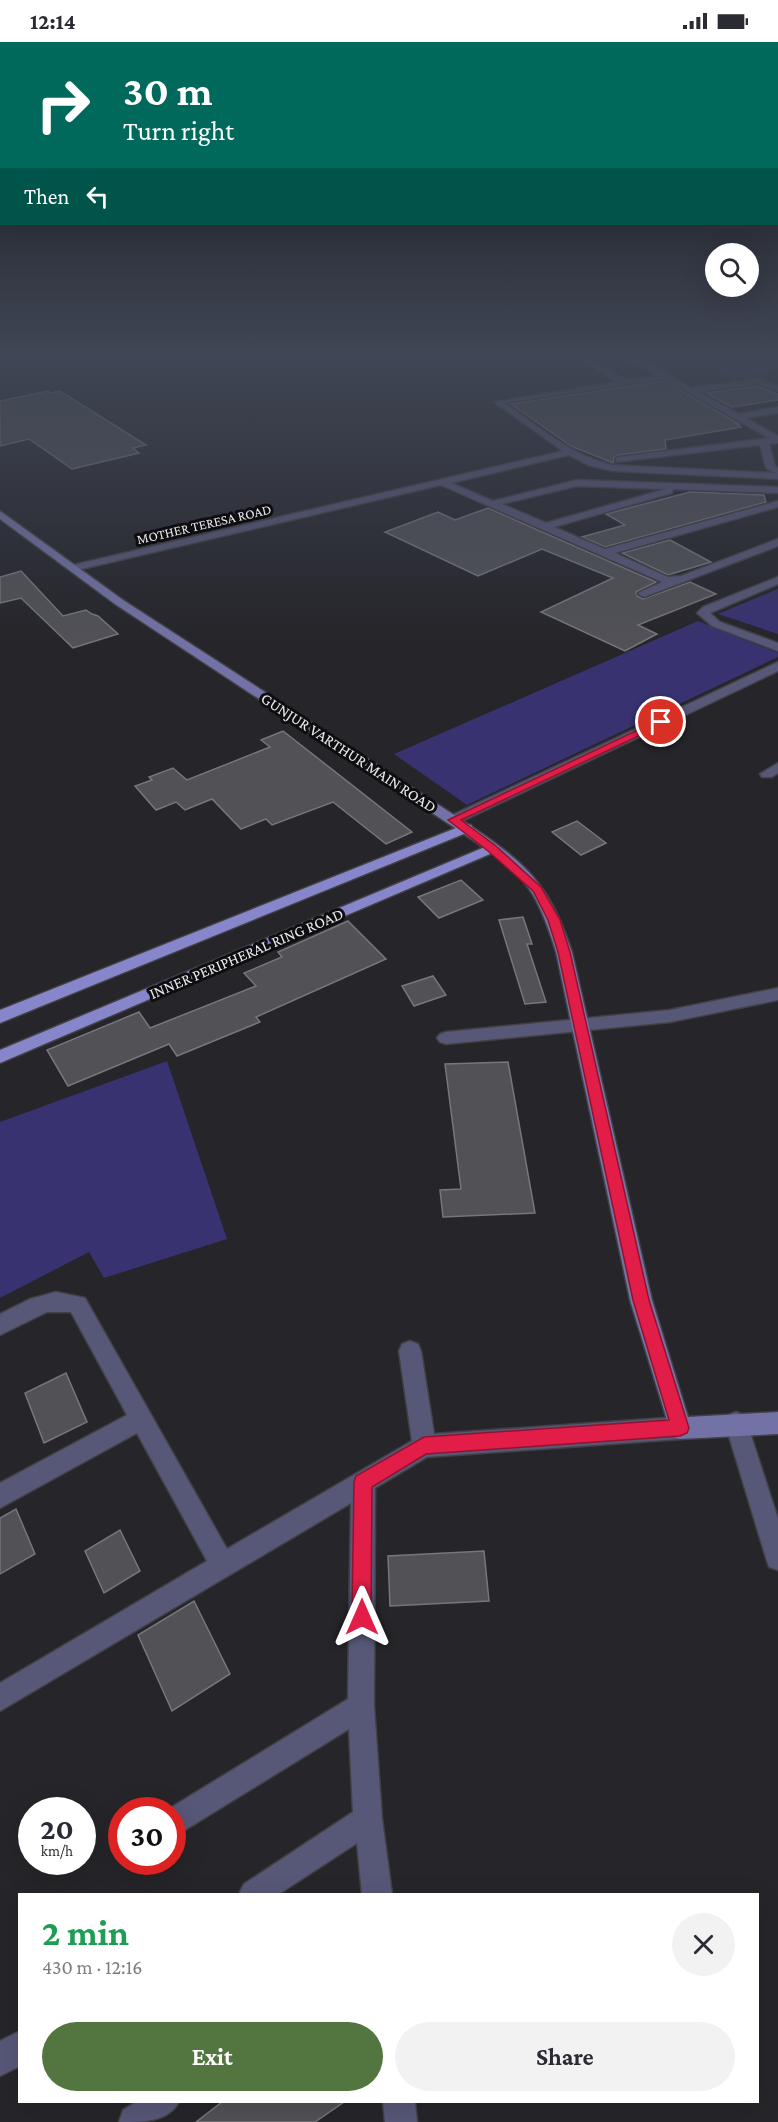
<!DOCTYPE html>
<meta charset="utf-8">
<style>
:root{--surface:#fff;--page:#f2f2f3;--text:#2b2b33;--muted:#7c7c81;--accent:#53753f}
body{margin:0;font-family:"Crimson Pro",serif;background:var(--page);color:var(--text);height:100vh;display:flex;flex-direction:column;font-size:22px;white-space:nowrap}
*{box-sizing:border-box;margin:0}
p{font-size:20px;color:var(--muted)}
.icon{flex:none;width:33px;height:33px;fill:none;stroke:currentColor;stroke-width:2;stroke-linecap:round;stroke-linejoin:round}
.map{position:relative;flex:1;overflow:hidden}
.sheet{position:absolute;left:18px;top:1851px;width:741px;height:210px;display:flex;flex-direction:column;background:var(--surface);border-radius:0px;box-shadow:0 6px 24px #0002}
.sheet>*{flex:none}
.top-card{position:absolute;left:0px;top:0px;width:778px;height:183px;box-shadow:0 6px 24px #0002;background:#00695c;color:#fff;overflow:hidden}
.fabs{position:absolute;left:705px;top:201px;display:grid;gap:12px}
.fabs a{display:grid;place-items:center;width:54px;height:54px;border-radius:50%;background:var(--surface);box-shadow:0 6px 24px #0002;font-size:30px}
.speed{position:absolute;left:18px;top:1755px;display:flex;gap:12px;font-size:30px;font-weight:700;text-align:center}
.speed>*{display:grid;place-content:center;width:78px;height:78px;border-radius:50%;background:var(--surface);box-shadow:0 6px 24px #0002;line-height:1}
.speed small{font-size:15px;font-weight:400}
.speed .limit{border:9px solid #d22;background:#fff;color:#111}
.pin{position:absolute;display:grid;place-items:center;width:51px;height:51px;color:#fff;margin:-26px;border:3px solid #fff;border-radius:50%;box-shadow:0 2px 6px #0007}
.me{position:absolute;width:66px;margin:-33px;rotate:0deg;stroke-linejoin:round;filter:drop-shadow(0 0 4px #0008)}
.turn{display:flex;align-items:center;gap:21px;height:126px;padding:0 24px;font-size:27px}
.turn .icon{width:78px;height:78px;stroke-width:2.5}
.turn b{display:block;font-size:42px;line-height:51px}
.then{display:flex;align-items:center;height:57px;padding:0 24px;background:#0003;gap:12px;font-size:22px}
.round{display:grid;place-items:center;flex:none;width:63px;height:63px;border-radius:32px;background:var(--page)}
.summary{display:flex;align-items:center;justify-content:space-between;height:102px;padding:0 24px}
h1{font-size:36px;font-weight:700;line-height:45px;color:#1e9e55}
.primary-button{display:flex;gap:12px;margin-top:auto;padding:12px 24px}
.primary-button a{flex:1;height:69px;border-radius:36px;background:var(--accent);color:#fff;font-size:24px;font-weight:700;line-height:69px;text-align:center}
.primary-button a+a{background:var(--page);color:var(--text)}
.status{display:flex;justify-content:space-between;align-items:center;height:42px;padding:0 30px;background:var(--surface);direction:ltr}
.status svg{height:16px;fill:currentColor}
.map>svg:first-child{display:block}
</style>
<div class="status"><b>12:14</b><svg viewBox="0 0 49 12"><path d="M0 12V9h3v3zM5 12V6h3v6zM10 12V3h3v9zM15 12V0h3v12zM26 1h20v11H26zM47 4h2v5h-2z"/></svg></div>
<div class="map">
<svg width="778" height="2080" viewBox="0 0 778 2080">
<rect width="100%" height="100%" fill="#25252a"/>
<g fill="#383270">
<path d="M 747,318 L 778,329 L 735,336 L 715,326 Z"/>
<path d="M 778,547 L 778,592 L 718,572 Z"/>
<path d="M 698,579 L 778,611 L 778,615 L 467,763 L 394,712 Z"/>
<path d="M 167,1019 L 227,1197 L 104,1236 L 89,1210 L 0,1256 L 0,1080 Z"/>
</g>
<g fill="#515156" stroke="#76767c" stroke-width="1.5">
<path d="M 664,339 L 739,382 L 736,382 L 741,385 L 665,398 L 666,407 L 618,413 L 614,415 L 613,421 L 571,404 L 511,362 Z"/>
<path d="M 756,344 L 778,352 L 778,358 L 732,365 L 706,351 Z"/>
<path d="M 48,349 L 51,351 L 60,349 L 146,403 L 133,406 L 139,411 L 72,427 L 29,397 L 0,404 L 0,359 Z"/>
<path d="M 690,450 L 764,453 L 766,460 L 605,505 L 582,495 L 625,483 L 606,472 Z"/>
<path d="M 488,466 L 656,540 L 636,550 L 637,554 L 643,557 L 690,540 L 716,552 L 638,583 L 657,592 L 625,609 L 541,570 L 613,536 L 542,507 L 478,534 L 385,490 L 438,470 L 455,478 Z"/>
<path d="M 670,498 L 711,520 L 668,533 L 622,511 Z"/>
<path d="M 21,529 L 63,574 L 86,568 L 92,572 L 98,574 L 118,592 L 73,606 L 21,556 L 0,561 L 0,535 Z"/>
<path d="M 283,689 L 412,790 L 386,802 L 333,760 L 272,783 L 266,777 L 241,787 L 212,757 L 185,768 L 176,760 L 156,768 L 135,744 L 152,738 L 149,735 L 173,726 L 187,738 L 270,705 L 261,698 Z"/>
<path d="M 577,779 L 606,801 L 581,813 L 552,790 Z"/>
<path d="M 461,838 L 483,858 L 439,876 L 418,855 Z"/>
<path d="M 523,875 L 532,902 L 527,902 L 546,960 L 525,962 L 499,878 Z"/>
<path d="M 348,879 L 386,917 L 256,975 L 260,980 L 177,1014 L 169,1002 L 68,1044 L 47,1008 L 139,970 L 150,986 L 256,944 L 244,931 L 282,915 L 278,910 Z"/>
<path d="M 433,934 L 446,953 L 414,964 L 402,944 Z"/>
<path d="M 508,1020 L 535,1171 L 443,1175 L 440,1148 L 461,1147 L 445,1022 Z"/>
<path d="M 66,1331 L 87,1380 L 44,1401 L 25,1351 Z"/>
<path d="M 16,1467 L 35,1512 L 0,1532 L 0,1476 Z"/>
<path d="M 120,1488 L 140,1529 L 104,1551 L 85,1509 Z"/>
<path d="M 484,1509 L 489,1559 L 390,1564 L 388,1514 Z"/>
<path d="M 194,1559 L 230,1632 L 172,1669 L 138,1593 Z"/>
<path d="M 222,2060 L 344,2060 L 315,2080 L 196,2080 Z"/>
</g>
<g fill="none" stroke-linecap="round" stroke-linejoin="round">
<defs>
<g id="street">
<path d="M 614,311 L 637,315 L 692,346 L 757,337 L 778,344 L 778,349 L 756,342 L 699,350 L 739,372 L 778,365 L 778,371 L 746,376 L 778,394 L 778,401 L 769,402 L 775,424 L 778,426 L 778,437 L 613,429 L 588,423 L 569,413 L 451,441 L 493,459 L 577,438 L 778,445 L 778,451 L 673,447 L 672,451 L 554,485 L 605,507 L 778,459 L 778,465 L 615,511 L 668,535 L 681,534 L 778,497 L 778,504 L 644,555 L 638,552 L 640,550 L 662,540 L 441,443 L 73,529 L 68,526 L 73,523 L 563,409 L 494,360 L 617,340 L 582,318 L 587,314 ZM 614,315 L 632,319 L 658,334 L 627,338 L 591,318 ZM 664,337 L 769,396 L 619,415 L 616,416 L 616,420 L 760,403 L 766,426 L 775,431 L 613,423 C 572,414 539,385 505,361 ZM 577,444 L 666,447 L 546,481 L 502,462 Z"/>
<path d="M 778,535 L 778,542 L 710,571 L 720,580 L 778,601 L 778,609 L 712,584 L 697,571 L 703,565 Z"/>
<path d="M 778,620 L 778,629 L 458,781 L 453,782 L 446,778 L 448,775 Z"/>
<path d="M 778,721 L 778,731 L 772,735 L 762,735 L 760,732 Z"/>
<path d="M 778,946 L 778,958 L 670,980 L 446,1002 L 440,1000 L 437,996 L 440,992 L 446,990 L 670,968 Z"/>
<path d="M 56,1250 L 85,1256 L 227,1507 L 412,1399 L 399,1309 L 402,1302 L 410,1299 L 418,1302 L 421,1309 L 434,1392 L 680,1375 L 688,1378 L 691,1386 L 688,1394 L 680,1397 L 427,1415 L 375,1446 L 374,1664 L 382,1777 L 392,1852 L 362,1852 L 357,1801 L 279,1852 L 239,1852 L 244,1842 L 353,1770 L 349,1687 L 172,1796 L 172,1768 L 167,1768 L 348,1657 L 351,1461 L 0,1669 L 0,1641 L 207,1519 L 137,1391 L 0,1466 L 0,1441 L 127,1373 L 71,1270 L 47,1270 L 0,1293 L 0,1272 L 30,1257 Z"/>
<path d="M 736,1370 L 744,1373 L 747,1381 L 778,1477 L 778,1528 L 769,1525 L 766,1516 L 725,1381 L 728,1373 Z"/>
<path d="M 20,1989 L 20,2024 L 0,2034 L 0,1999 Z"/>
<path d="M 136,2060 L 179,2060 C 168,2080 144,2080 119,2080 L 123,2068 Z"/>
<path d="M 383,2060 L 415,2060 L 417,2080 L 385,2080 Z"/>
</g>
<path id="secondary" d="M 0,469 L 123,558 L 468,782 C 528,823 548,840 572,910 L 652,1258 L 688,1375 L 778,1370 L 778,1392 L 680,1397 L 672,1394 L 630,1258 L 556,910 C 550,891 543,870 533,853 C 516,825 484,806 458,788 L 115,562 L 0,477 Z"/>
<g id="primary">
<path d="M 466,782 L 471,783 L 473,786 L 471,789 L 0,981 L 0,968 Z"/>
<path d="M 492,802 L 497,803 L 499,806 L 497,809 L 0,1021 L 0,1008 Z"/>
</g>
</defs>
<use href="#street" stroke="#404045" stroke-width="3"/>
<use href="#secondary" stroke="#404045" stroke-width="3"/>
<use href="#primary" stroke="#404045" stroke-width="3"/>
<use href="#street" fill="#575778" fill-rule="evenodd"/>
<use href="#secondary" fill="#7372a6" fill-rule="evenodd"/>
<use href="#primary" fill="#8886ca" fill-rule="evenodd"/>
</g>
<linearGradient id="sky" x2="0" y2="1"><stop stop-color="#141417"/><stop offset="0.52" stop-color="#404655"/><stop offset="1" stop-color="#404655" stop-opacity="0"/></linearGradient>
<rect width="778" height="601" fill="url(#sky)"/>
<path fill="#e11d48" stroke="#92132f" stroke-width="1.5" d="M 661,677 L 666,680 L 664,682 L 461,778 L 496,804 L 541,845 L 560,878 L 570,910 L 649,1258 L 689,1386 L 687,1391 L 680,1394 L 426,1412 L 372,1445 L 371,1575 L 369,1581 L 362,1584 L 355,1581 L 352,1575 L 354,1440 L 356,1434 L 424,1395 L 669,1378 L 633,1258 L 558,910 L 548,878 L 533,849 L 488,809 L 448,778 Z"/>
<g text-anchor="middle" stroke-width="6" stroke-linejoin="round" paint-order="stroke">
<g font-size="14" fill="#e9e9ec" stroke="#0e0e11">
<text transform="translate(204 482) rotate(-13)" y="5">MOTHER TERESA ROAD</text>
</g>
<g font-size="16" fill="#e9e9ec" stroke="#0e0e11">
<text transform="translate(349 710) rotate(33)" y="6">GUNJUR VARTHUR MAIN ROAD</text>
<text transform="translate(246 911) rotate(-23)" y="6">INNER PERIPHERAL RING ROAD</text>
</g>
</g>
</svg>
<div class="fabs">
<a><svg class="icon" aria-label="search" viewBox="0 0 24 24"><circle cx="10" cy="10" r="6"/><path d="M15 15l6 6"/></svg></a>
</div>
<div class="speed"><div>20<small>km/h</small></div><div class="limit">30</div></div>
<div class="pin" style="left:661px;top:680px;background:#d93025"><svg class="icon" aria-label="arrive" viewBox="0 0 24 24"><path d="M6 21V4h12l-3 4 3 4H6"/></svg></div>
<svg class="me" style="left:362px;top:1575px" viewBox="-20 -20 40 40"><path d="M0-17L14 15 0 8-14 15z" fill="#e11d48" stroke="#fff" stroke-width="4"/></svg>
<div class="top-card">
<div class="turn"><svg class="icon" aria-label="right" viewBox="0 0 24 24"><path d="M7 20v-9h11M14 6l5 5-5 5"/></svg><div><b>30 m</b>Turn right</div></div>
<div class="then">Then<svg class="icon" aria-label="left" viewBox="0 0 24 24"><path d="M17 20v-9H6M10 6l-5 5 5 5"/></svg></div>
</div>
<section class="sheet">
<div class="summary"><div><h1>2 min</h1><p>430 m · 12:16</p></div><a class="round"><svg class="icon" aria-label="close" viewBox="0 0 24 24"><path d="M6 6l12 12M18 6L6 18"/></svg></a></div>
<div class="primary-button"><a>Exit</a><a>Share</a></div>
</section>
</div>
